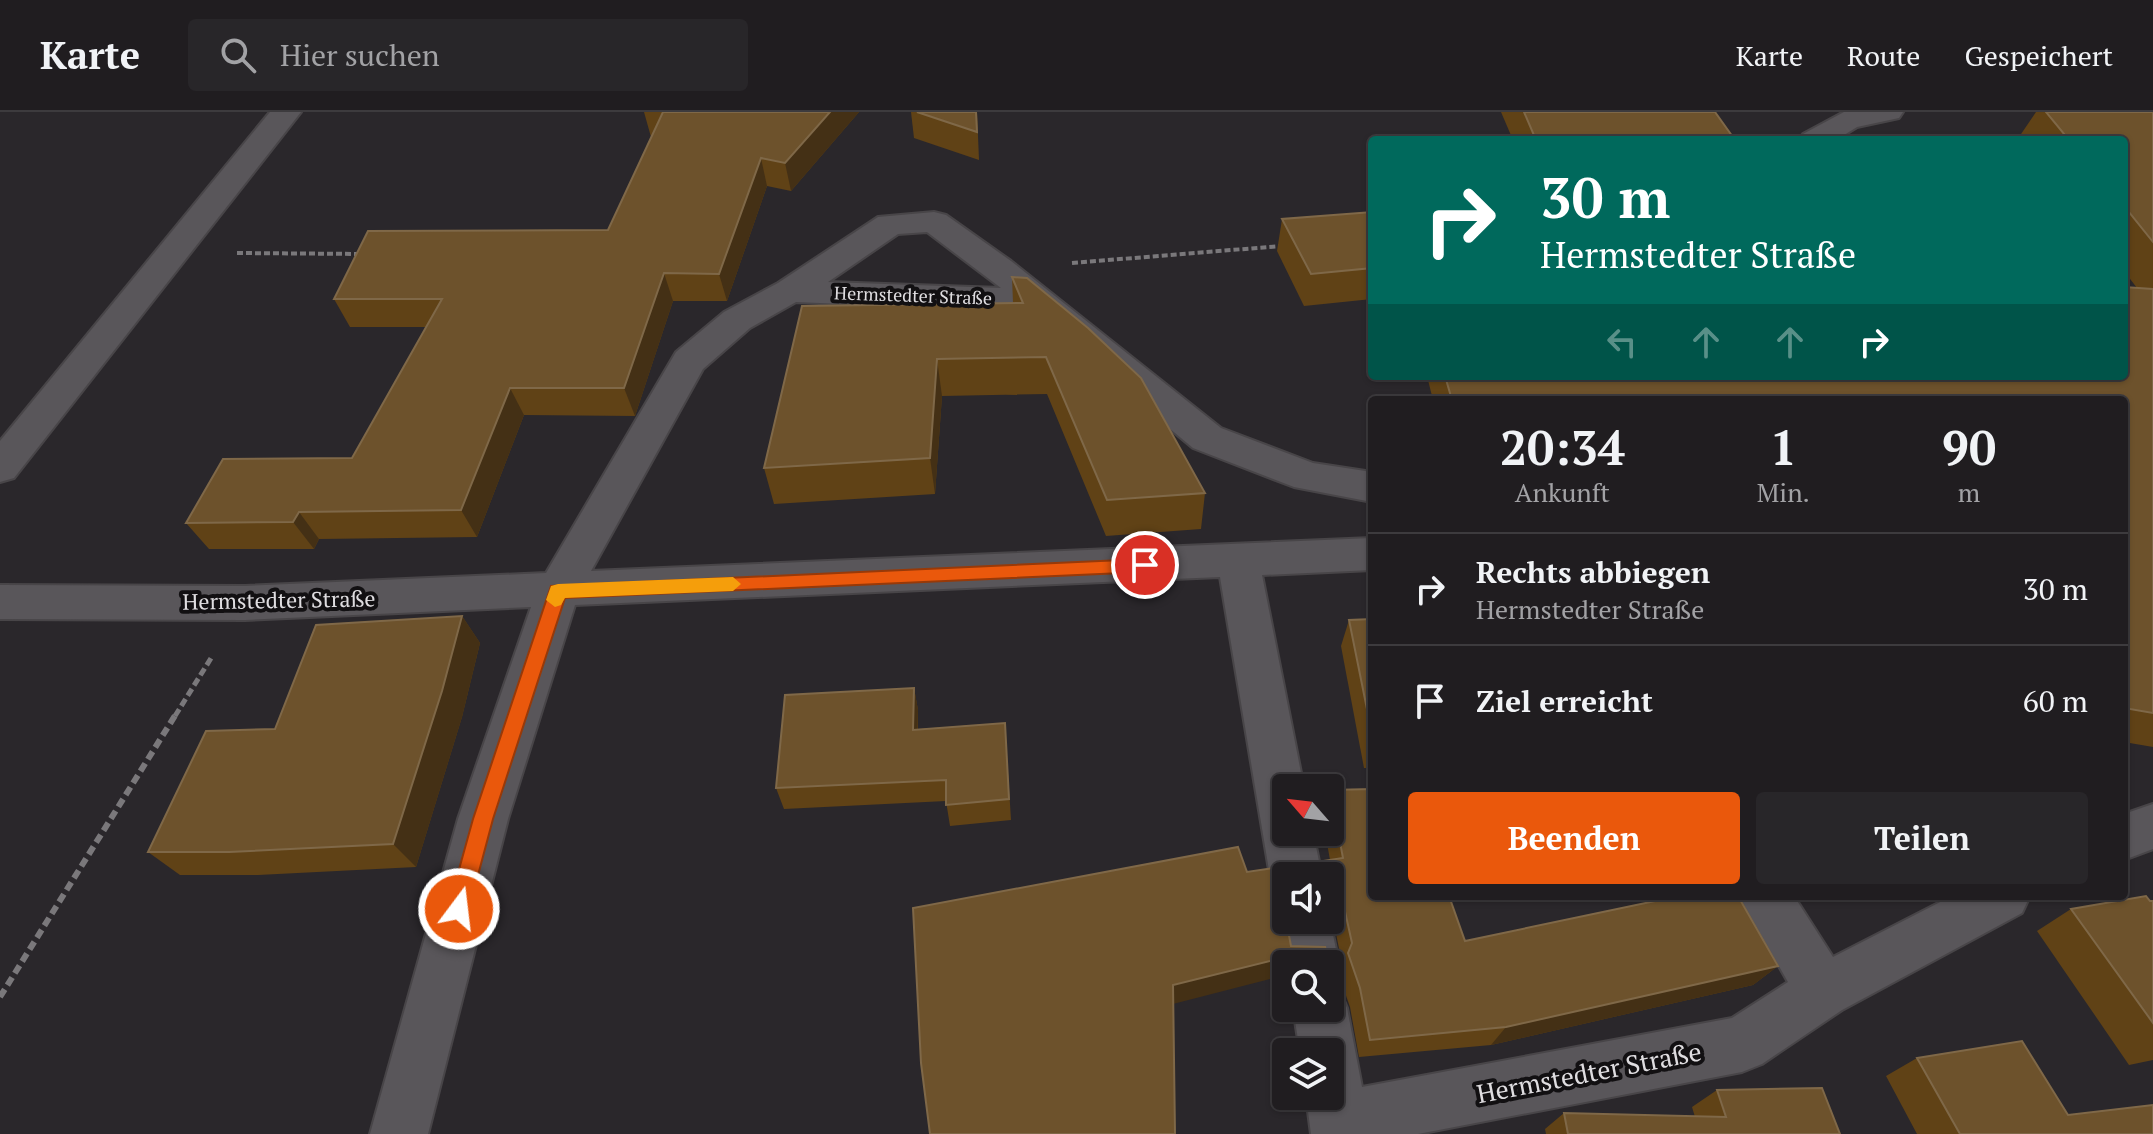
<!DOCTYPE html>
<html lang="de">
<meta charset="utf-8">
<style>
:root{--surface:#201d20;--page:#282629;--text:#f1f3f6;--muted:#a2a2a5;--line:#3d3b3e;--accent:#ea580c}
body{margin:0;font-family:"PT Serif",serif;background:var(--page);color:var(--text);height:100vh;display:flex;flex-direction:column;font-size:30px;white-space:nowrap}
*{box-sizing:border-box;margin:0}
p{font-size:26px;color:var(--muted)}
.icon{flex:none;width:44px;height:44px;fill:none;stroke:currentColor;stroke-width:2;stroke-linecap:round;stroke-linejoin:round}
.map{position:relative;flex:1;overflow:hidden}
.drawer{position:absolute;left:1368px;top:284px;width:760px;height:504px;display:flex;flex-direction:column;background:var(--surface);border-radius:8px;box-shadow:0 2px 6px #0004,0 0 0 2px var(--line)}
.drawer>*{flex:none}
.banner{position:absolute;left:1368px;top:24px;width:760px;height:244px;border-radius:8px;box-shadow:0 2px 6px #0004,0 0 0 2px var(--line);background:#00695c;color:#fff;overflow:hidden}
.needle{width:52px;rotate:298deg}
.buttons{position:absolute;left:1272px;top:662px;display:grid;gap:16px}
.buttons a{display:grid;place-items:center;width:72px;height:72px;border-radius:8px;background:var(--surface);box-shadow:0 2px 6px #0004,0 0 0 2px var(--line);font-size:40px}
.pin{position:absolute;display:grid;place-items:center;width:68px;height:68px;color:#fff;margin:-34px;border:4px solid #fff;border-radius:50%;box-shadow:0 2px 8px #0007}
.me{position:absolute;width:88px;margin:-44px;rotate:15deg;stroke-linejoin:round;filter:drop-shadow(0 0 6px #0008)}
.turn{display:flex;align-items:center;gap:28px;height:168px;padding:0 40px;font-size:36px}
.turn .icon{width:104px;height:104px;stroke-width:2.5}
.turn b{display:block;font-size:56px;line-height:68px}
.lanes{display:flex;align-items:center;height:76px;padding:0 40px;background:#0003;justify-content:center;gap:40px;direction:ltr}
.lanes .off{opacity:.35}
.eta{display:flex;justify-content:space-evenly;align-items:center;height:136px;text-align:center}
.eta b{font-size:48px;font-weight:600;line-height:56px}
.button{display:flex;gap:16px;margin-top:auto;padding:16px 40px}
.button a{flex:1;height:92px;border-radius:8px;background:var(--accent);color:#fff;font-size:32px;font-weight:600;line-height:92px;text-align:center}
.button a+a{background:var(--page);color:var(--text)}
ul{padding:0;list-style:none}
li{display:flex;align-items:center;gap:24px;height:112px;padding:0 40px;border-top:2px solid var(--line)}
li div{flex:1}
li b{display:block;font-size:30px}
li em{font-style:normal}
header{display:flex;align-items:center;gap:48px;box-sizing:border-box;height:112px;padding:0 40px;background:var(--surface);border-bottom:2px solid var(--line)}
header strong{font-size:38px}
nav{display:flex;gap:44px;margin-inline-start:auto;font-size:28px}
.search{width:560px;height:72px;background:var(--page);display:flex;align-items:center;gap:20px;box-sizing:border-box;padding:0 28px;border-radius:8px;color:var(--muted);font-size:30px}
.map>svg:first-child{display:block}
</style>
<header>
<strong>Karte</strong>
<div class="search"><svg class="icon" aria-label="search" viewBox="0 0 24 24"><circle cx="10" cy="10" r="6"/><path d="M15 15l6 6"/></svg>Hier suchen</div>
<nav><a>Karte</a><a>Route</a><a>Gespeichert</a></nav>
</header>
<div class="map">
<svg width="2153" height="1022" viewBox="0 0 2153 1022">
<rect width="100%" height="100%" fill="#2a272b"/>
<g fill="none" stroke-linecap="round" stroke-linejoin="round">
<defs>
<g id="minor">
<path d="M 1844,0 L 1903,0 L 1899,6 L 1857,15 L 1836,28 L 1799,28 L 1803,22 Z"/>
<path d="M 934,100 L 946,103 L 1011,149 L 1221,316 L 1313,351 L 1372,360 L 1372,390 L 1294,375 L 1193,336 L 1030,200 L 796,190 L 750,216 L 703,257 L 591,459 L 1372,426 L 1372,458 L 1262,463 L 1304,676 L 1286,676 L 1286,720 L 1313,720 L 1322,764 L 1286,764 L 1286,784 L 1278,781 L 1270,764 L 1220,465 L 575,493 L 508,707 L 428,1022 L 370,1022 L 458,707 L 531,495 L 245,508 L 0,507 L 0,473 L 245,474 L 546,461 L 676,240 L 724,200 L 778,171 L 878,105 ZM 927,120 L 1001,176 L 828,170 L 898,122 Z"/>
<path d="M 2153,692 L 2153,737 L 2124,748 L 2124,702 Z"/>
<path d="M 1739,784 L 1794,784 L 1833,845 L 1952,784 L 2030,784 L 2022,801 L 1842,898 L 1762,952 L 1742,960 L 1418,1022 L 1311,1022 L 1306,984 L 1330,984 L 1330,940 L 1300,940 L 1293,896 L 1330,896 L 1330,873 L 1339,877 L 1347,896 L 1362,975 L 1732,906 L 1788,870 Z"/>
<path d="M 1286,790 L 1286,808 L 1330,808 L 1339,852 L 1331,870 L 1330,852 L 1286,854 L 1278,808 Z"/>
</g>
<path id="tertiary" d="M 270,0 L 301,0 L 14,366 L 0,370 L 0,329 Z"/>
</defs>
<use href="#minor" stroke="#484548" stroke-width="4"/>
<use href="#tertiary" stroke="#484548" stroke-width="4"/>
<g stroke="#7a787b" stroke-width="4" stroke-dasharray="6 3" stroke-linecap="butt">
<path d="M 237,141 L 363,142"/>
<path d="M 1072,151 L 1281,134"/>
</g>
<path stroke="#7a787b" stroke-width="5" stroke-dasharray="8 4" stroke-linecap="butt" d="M 175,604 L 213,543"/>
<path stroke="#7a787b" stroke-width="6" stroke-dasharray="9 5" stroke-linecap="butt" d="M 0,885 L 176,602"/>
<use href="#minor" fill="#59565a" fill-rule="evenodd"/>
<use href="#tertiary" fill="#59565a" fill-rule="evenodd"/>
</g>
<g fill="#604216">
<path d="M 644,0 L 859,0 L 791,79 L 767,74 L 727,189 L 673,189 L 635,304 L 524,303 L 477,425 L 319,427 L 314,437 L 209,437 L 186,411 L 352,346 L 427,215 L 350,215 L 334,187 L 608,118 L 651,25 Z"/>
<path d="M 911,0 L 977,0 L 979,48 L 914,26 Z"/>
<path d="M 1501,0 L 1715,0 L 1735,28 L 1513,28 Z"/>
<path d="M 2036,0 L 2153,0 L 2153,635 L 2124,630 L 2124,288 L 1433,288 L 1427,264 L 2124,264 L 2137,176 L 2124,159 L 2124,28 L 2021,28 L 2019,25 Z"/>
<path d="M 1372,100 L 1372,187 L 1304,194 L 1277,139 L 1282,107 Z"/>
<path d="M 1012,165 L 1205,381 L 1201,417 L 1106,424 L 1047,282 L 942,284 L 935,382 L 774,392 L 764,356 L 1013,191 Z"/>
<path d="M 462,504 L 480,531 L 462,605 L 416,755 L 258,763 L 180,763 L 148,740 L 275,617 Z"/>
<path d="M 1372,507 L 1372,656 L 1364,656 L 1341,534 L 1349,508 Z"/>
<path d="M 914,576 L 918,598 L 918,617 L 1005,611 L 1011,708 L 950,714 L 946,689 L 784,697 L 776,676 Z"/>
<path d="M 1330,678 L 1372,784 L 1465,829 L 1778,854 L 1753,873 L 1491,933 L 1359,945 L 1350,895 L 1338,861 L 1342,851 L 1333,807 L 1330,807 L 1330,764 L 1293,764 L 1296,753 L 1330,748 L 1325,720 L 1330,720 Z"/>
<path d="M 2153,789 L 2153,948 L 2129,953 L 2037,819 L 2071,797 Z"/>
<path d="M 1917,946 L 2068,1003 L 2153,1022 L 1917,1022 L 1886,964 Z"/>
<path d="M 1717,978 L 1840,1022 L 1546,1022 L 1545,1017 L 1564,1001 L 1695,1005 L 1692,995 Z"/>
</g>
<g fill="#443015">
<path d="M 830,0 L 859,0 L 791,79 L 785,51 Z"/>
<path d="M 761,46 L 767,74 L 727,189 L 719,162 Z"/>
<path d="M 664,161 L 673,189 L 635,304 L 624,276 Z"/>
<path d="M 937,247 L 942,284 L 935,382 L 930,346 Z"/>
<path d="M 510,276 L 524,303 L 477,425 L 461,398 Z"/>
<path d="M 299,400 L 319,427 L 314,437 L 293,410 Z"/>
<path d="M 462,504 L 480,531 L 462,605 L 416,755 L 393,732 Z"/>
<path d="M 914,576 L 918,598 L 917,640 L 913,618 Z"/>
<path d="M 1326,835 L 1319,852 L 1286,852 L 1286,863 L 1169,893 L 1173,873 Z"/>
<path d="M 1778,854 L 1753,873 L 1491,933 L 1506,915 Z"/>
</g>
<g fill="#6d522c" stroke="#7f6848" stroke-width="2">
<path d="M 663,0 L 830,0 L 785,51 L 761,46 L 719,162 L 664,161 L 624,276 L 510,276 L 461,398 L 299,400 L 293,410 L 186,411 L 223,347 L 352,346 L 442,187 L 334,187 L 368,119 L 608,118 Z"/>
<path d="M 917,0 L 976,0 L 977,20 Z"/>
<path d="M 1524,0 L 1715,0 L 1735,28 L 1536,28 Z"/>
<path d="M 2046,0 L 2153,0 L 2153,130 L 2124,94 L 2124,28 L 2069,28 Z"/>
<path d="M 1372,100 L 1372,156 L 1311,162 L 1282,107 Z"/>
<path d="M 1012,165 L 1027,166 L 1088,216 L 1141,266 L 1205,381 L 1107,388 L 1046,245 L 937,247 L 930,346 L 764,356 L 802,194 L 1023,191 Z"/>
<path d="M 2124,175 L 2153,177 L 2153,601 L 2124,596 L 2124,288 L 1452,288 L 1445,264 L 2124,264 Z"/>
<path d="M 462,504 L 442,579 L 393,732 L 229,740 L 148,740 L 206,619 L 275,617 L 316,513 Z"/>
<path d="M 1372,507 L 1372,622 L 1349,508 Z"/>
<path d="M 914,576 L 913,618 L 1005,611 L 1009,687 L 946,693 L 946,668 L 776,676 L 785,583 Z"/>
<path d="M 1372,677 L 1372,784 L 1449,784 L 1465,829 L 1679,784 L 1738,784 L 1778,854 L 1506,915 L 1370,928 L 1360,876 L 1348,841 L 1352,831 L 1342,786 L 1330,785 L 1330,764 L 1295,764 L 1296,753 L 1343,746 L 1330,678 Z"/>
<path d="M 1238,735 L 1247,760 L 1280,755 L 1284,762 L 1293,764 L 1286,764 L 1286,779 L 1282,787 L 1291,834 L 1326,835 L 1173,873 L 1175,1022 L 930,1022 L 921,951 L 913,796 Z"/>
<path d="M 2146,784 L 2150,789 L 2153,789 L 2153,911 L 2071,797 Z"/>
<path d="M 2022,929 L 2068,1003 L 2153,993 L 2153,1022 L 1960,1022 L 1917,946 Z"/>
<path d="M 1822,976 L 1840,1022 L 1568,1022 L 1564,1001 L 1726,1005 L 1717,978 Z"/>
</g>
<path fill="#ea580c" stroke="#983908" stroke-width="2" d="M 1145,447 L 1154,453 L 1145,460 L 565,486 L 493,707 L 469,797 L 466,805 L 459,808 L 451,805 L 448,797 L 473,707 L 551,474 Z"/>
<path fill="#f59e0b" d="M 733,465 L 741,472 L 733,479 L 565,486 L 561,493 L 555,495 L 546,488 L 551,474 L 558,472 Z"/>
<g text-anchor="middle" stroke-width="8" stroke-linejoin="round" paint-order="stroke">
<g font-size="18" fill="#dfdde0" stroke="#121012">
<text transform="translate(913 184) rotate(2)" y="6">Hermstedter Straße</text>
</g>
<g font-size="22" fill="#dfdde0" stroke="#121012">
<text transform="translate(279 488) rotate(-1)" y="8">Hermstedter Straße</text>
</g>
<g font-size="26" fill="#dfdde0" stroke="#121012">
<text transform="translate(1589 961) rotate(-11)" y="9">Hermstedter Straße</text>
</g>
</g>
</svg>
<div class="buttons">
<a><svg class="needle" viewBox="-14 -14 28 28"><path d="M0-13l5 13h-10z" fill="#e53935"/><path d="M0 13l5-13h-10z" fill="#a2a2a5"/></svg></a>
<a><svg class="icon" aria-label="sound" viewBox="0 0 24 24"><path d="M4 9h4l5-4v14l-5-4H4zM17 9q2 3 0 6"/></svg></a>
<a><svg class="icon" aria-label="search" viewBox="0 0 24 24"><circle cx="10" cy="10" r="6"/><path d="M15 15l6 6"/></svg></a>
<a><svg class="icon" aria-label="layers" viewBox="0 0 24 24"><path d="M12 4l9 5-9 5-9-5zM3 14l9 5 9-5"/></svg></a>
</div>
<div class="pin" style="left:1145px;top:453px;background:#d93025"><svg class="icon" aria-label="arrive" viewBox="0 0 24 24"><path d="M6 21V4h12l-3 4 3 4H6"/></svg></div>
<svg class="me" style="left:459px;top:797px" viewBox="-20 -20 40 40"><circle r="17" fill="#ea580c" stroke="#fff" stroke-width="3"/><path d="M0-11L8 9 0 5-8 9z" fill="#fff"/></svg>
<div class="banner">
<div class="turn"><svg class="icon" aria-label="right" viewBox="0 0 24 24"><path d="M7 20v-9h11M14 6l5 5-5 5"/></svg><div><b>30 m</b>Hermstedter Straße</div></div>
<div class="lanes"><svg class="icon off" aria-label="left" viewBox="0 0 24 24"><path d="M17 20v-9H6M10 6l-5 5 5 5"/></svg><svg class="icon off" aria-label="ahead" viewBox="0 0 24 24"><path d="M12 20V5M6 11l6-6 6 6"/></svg><svg class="icon off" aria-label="ahead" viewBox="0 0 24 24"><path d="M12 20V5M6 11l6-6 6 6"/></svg><svg class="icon" aria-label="right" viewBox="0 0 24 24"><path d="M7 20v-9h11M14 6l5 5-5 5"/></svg></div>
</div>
<section class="drawer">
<div class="eta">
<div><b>20:34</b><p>Ankunft</p></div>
<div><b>1</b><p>Min.</p></div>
<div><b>90</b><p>m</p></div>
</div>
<ul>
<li><svg class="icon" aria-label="right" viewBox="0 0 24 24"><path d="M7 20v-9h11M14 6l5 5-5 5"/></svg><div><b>Rechts abbiegen</b><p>Hermstedter Straße</p></div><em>30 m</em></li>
<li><svg class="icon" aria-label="arrive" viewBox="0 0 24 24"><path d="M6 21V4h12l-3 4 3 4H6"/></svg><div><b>Ziel erreicht</b></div><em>60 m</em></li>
</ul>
<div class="button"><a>Beenden</a><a>Teilen</a></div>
</section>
</div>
